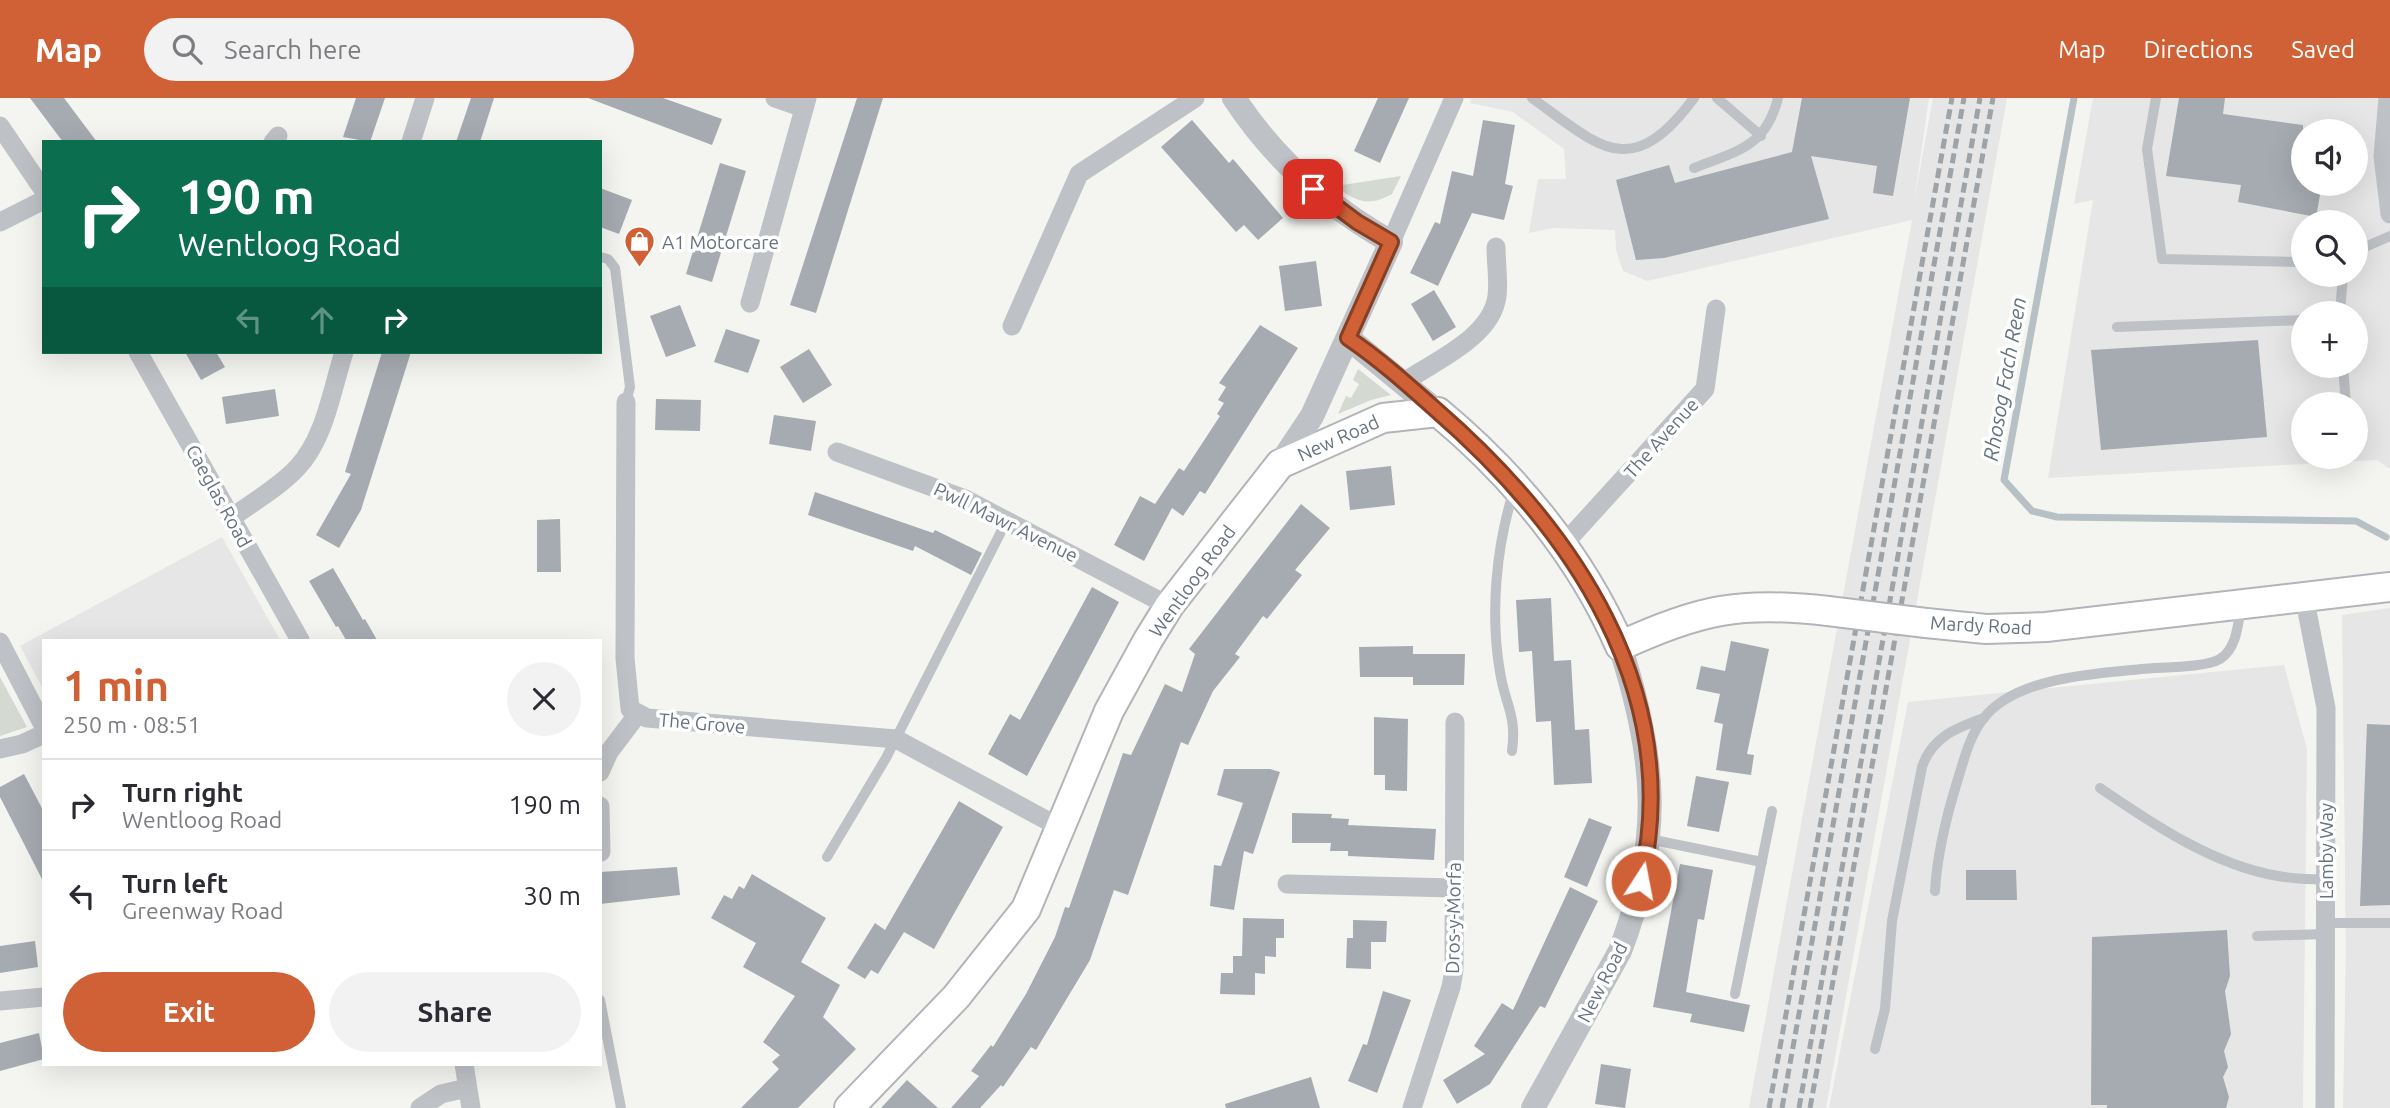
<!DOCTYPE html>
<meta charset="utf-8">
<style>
:root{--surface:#fff;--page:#f2f2f3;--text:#2b2b33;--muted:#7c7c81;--line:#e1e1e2;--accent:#d06136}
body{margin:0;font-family:Ubuntu,sans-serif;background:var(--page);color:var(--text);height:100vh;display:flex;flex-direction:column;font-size:26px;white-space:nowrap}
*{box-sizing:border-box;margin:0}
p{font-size:23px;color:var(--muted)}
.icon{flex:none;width:38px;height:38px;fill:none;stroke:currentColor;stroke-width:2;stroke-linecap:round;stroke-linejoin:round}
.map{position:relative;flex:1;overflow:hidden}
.side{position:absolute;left:42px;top:541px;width:560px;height:427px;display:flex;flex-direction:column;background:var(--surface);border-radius:0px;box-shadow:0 7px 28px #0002}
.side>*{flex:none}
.top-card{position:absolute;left:42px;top:42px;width:560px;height:214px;border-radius:0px;box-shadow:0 7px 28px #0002;background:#0b6e4f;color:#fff;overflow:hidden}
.fabs{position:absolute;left:2291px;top:21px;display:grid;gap:14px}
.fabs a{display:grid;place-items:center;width:77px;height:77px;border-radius:50%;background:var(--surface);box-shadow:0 7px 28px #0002;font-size:35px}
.pin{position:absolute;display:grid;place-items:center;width:60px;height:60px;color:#fff;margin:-30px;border-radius:14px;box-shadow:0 4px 10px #0006}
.me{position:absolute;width:77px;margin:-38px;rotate:11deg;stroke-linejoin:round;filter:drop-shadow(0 0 5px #0008)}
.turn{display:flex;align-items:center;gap:24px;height:147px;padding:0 21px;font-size:32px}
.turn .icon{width:91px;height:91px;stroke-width:2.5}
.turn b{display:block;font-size:49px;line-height:60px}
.lanes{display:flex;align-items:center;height:66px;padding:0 21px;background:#0003;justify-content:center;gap:35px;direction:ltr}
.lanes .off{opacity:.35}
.round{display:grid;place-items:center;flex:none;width:74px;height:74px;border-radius:37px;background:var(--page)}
.head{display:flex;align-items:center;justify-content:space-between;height:119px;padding:0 21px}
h1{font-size:42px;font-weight:700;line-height:52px;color:var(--accent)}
.action{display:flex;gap:14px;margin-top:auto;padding:14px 21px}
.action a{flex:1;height:80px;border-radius:42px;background:var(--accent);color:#fff;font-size:28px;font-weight:700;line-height:80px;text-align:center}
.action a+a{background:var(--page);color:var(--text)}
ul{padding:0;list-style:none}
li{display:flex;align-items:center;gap:21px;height:91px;padding:0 21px;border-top:2px solid var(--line)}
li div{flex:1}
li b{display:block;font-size:26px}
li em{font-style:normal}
header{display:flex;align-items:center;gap:42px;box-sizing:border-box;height:98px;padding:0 35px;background:var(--accent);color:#fff}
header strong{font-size:33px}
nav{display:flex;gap:38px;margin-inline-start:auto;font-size:24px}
.search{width:490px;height:63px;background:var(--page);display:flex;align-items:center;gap:18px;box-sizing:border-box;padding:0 24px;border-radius:38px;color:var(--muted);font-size:26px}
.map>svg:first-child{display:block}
</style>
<header>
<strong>Map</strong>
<div class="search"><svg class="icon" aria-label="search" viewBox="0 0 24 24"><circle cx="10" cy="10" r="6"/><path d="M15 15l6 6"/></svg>Search here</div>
<nav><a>Map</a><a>Directions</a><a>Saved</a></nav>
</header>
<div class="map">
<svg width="2390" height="1010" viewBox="0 0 2390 1010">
<rect width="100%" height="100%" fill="#f4f5f1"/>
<g fill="#e5e6e5" fill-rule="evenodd">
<path d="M 1472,0 L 1929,0 L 1914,104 L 1933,0 L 2007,0 L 1826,1010 L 1749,1010 L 1912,122 L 1647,183 L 1623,173 L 1616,152 L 1615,132 L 1553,130 L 1529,135 L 1538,81 L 1566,81 L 1564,51 L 1513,14 L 1470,5 Z"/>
<path d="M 2093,0 L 2390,0 L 2390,371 L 2377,362 L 2048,380 L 2093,102 L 2074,106 ZM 2303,33 L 2356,33 L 2356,86 L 2303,86 ZM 2303,124 L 2356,124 L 2356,177 L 2303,177 ZM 2303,215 L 2356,215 L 2356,268 L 2303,268 ZM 2303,306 L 2356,306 L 2356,359 L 2303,359 Z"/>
<path d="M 222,439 L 280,542 L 44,542 L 44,593 L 20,548 Z"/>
<path d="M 2390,510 L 2390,1010 L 2343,1010 L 2346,852 L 2342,517 Z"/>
<path d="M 2284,567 L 2307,651 L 2303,1010 L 1829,1010 L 1908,604 Z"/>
</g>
<g fill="#d4d9d1">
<path d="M 1401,78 L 1392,96 C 1369,109 1355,104 1336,88 Z"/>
<path d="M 1358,271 L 1391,297 L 1371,302 L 1338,316 L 1346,298 L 1351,300 L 1359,286 L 1353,282 Z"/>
<path d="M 0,579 L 27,629 L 0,638 Z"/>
</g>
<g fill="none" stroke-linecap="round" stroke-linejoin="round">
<path stroke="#b7c0c5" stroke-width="7" d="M 2074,0 L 2004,382 L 2032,413 L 2057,419 L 2356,423 L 2386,439"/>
</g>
<g fill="#a5abb1">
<path d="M 30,0 L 64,0 L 97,44 L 63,44 Z"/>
<path d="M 356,0 L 385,0 L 370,44 L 343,39 Z"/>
<path d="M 471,0 L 494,0 L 480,44 L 456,44 Z"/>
<path d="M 588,0 L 663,0 L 722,21 L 712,47 Z"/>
<path d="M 857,0 L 883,0 L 816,215 L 790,207 Z"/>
<path d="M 1378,0 L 1409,0 L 1380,65 L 1354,53 Z"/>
<path d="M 1802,0 L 1910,0 L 1893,98 L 1873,95 L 1877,68 L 1811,58 L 1829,121 L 1664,160 L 1636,162 L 1616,82 L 1669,67 L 1675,85 L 1792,54 Z"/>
<path d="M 2179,0 L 2225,0 L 2223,16 L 2303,27 L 2303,86 L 2322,86 L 2316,119 L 2238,104 L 2241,87 L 2166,78 Z"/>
<path d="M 1192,22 L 1229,65 L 1233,61 L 1283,120 L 1258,142 L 1244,127 L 1236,134 L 1161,49 Z"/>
<path d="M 1483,22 L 1515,27 L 1505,86 L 1513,88 L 1504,122 L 1472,115 L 1438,188 L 1410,175 L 1435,124 L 1440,126 L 1452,73 L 1473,78 Z"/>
<path d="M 720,65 L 746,73 L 712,184 L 686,176 Z"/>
<path d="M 600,90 L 632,102 L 619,136 L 600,129 Z"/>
<path d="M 1316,163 L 1322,208 L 1285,213 L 1279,168 Z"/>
<path d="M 1434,192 L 1456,229 L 1433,243 L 1411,206 Z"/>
<path d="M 680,207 L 696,248 L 666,259 L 650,218 Z"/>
<path d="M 1260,227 L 1298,250 L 1205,396 L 1200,393 L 1183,418 L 1172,410 L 1144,463 L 1114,447 L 1140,398 L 1155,406 L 1179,370 L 1184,373 L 1220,318 L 1217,316 L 1224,305 L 1218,302 L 1226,289 L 1219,285 Z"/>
<path d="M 726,231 L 760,242 L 748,275 L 714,264 Z"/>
<path d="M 2258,242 L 2267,339 L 2101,352 L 2091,252 Z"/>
<path d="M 809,251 L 832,287 L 803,305 L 780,269 Z"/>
<path d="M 185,254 L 216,254 L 225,269 L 201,282 Z"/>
<path d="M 382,254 L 411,254 L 361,412 L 339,450 L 316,437 L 351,376 L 345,374 Z"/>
<path d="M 275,291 L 279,318 L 226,326 L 222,299 Z"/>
<path d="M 656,301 L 701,302 L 700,333 L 655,332 Z"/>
<path d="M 774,317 L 816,323 L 811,353 L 769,346 Z"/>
<path d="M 1391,368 L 1395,407 L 1350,412 L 1346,373 Z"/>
<path d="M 815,394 L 933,435 L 935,432 L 982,455 L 971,477 L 915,448 L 913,453 L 808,417 Z"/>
<path d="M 1301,406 L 1330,430 L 1295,472 L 1302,477 L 1267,521 L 1263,518 L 1235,556 L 1240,559 L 1213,593 L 1188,647 L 1181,644 L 1128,797 L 1114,792 L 1090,862 L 1036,952 L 1031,949 L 1003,989 L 1001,987 L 980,1010 L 951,1010 L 979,978 L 971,973 L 991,947 L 993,949 L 1026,896 L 1055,839 L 1065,809 L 1069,810 L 1123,655 L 1131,657 L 1165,586 L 1182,594 L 1195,556 L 1189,551 Z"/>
<path d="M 560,421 L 561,474 L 537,474 L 537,422 Z"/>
<path d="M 333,470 L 363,522 L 365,521 L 377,542 L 346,542 L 338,528 L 336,529 L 309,483 Z"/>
<path d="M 1092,489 L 1119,504 L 1027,678 L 988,656 L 1010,616 L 1020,622 Z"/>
<path d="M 1551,500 L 1554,563 L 1571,562 L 1575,632 L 1589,631 L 1592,685 L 1554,687 L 1551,623 L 1536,624 L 1532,553 L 1519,554 L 1516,502 Z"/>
<path d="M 1731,543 L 1769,551 L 1747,656 L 1754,657 L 1751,677 L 1716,672 L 1723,626 L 1714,624 L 1720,596 L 1696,591 L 1701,568 L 1725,573 Z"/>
<path d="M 1413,548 L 1413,556 L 1465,556 L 1464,587 L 1413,587 L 1413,579 L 1360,579 L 1359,549 Z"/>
<path d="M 1374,619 L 1408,621 L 1407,693 L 1385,692 L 1385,677 L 1374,677 Z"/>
<path d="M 2367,626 L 2390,627 L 2390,807 L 2360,808 Z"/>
<path d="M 1224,671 L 1270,671 L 1280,674 L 1253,756 L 1244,753 L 1234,812 L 1210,808 L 1214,767 L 1221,768 L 1243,705 L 1217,697 Z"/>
<path d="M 24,676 L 44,714 L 44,785 L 0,699 L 0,689 Z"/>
<path d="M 1696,678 L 1729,684 L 1719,734 L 1687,728 Z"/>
<path d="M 959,703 L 1003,729 L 934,851 L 904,834 L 878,876 L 871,872 L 865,881 L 847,870 L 875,825 L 885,832 Z"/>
<path d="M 1292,715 L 1332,716 L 1331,720 L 1349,721 L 1348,727 L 1436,731 L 1434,762 L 1348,758 L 1348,753 L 1330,753 L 1331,745 L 1292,745 Z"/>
<path d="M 1589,720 L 1612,729 L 1587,789 L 1564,779 Z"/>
<path d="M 1680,766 L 1713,772 L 1704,822 L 1698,821 L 1686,894 L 1750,907 L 1744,934 L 1690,924 L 1692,916 L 1653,909 Z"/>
<path d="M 677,769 L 680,797 L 600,806 L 600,774 Z"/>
<path d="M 1966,772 L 2016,772 L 2017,802 L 1966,802 Z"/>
<path d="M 752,776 L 826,820 L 801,864 L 840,887 L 823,919 L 856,951 L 798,1010 L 741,1010 L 779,971 L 772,964 L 780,957 L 763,944 L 795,898 L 743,869 L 756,845 L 711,820 L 724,797 L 732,801 L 739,788 L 744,791 Z"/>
<path d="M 1570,789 L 1598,803 L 1545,910 L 1540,908 L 1490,986 L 1457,1006 L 1443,982 L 1485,956 L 1474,948 L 1502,905 L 1513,912 Z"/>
<path d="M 1243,820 L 1284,821 L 1284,840 L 1276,840 L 1276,859 L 1265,858 L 1265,876 L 1255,875 L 1255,897 L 1220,896 L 1221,875 L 1233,875 L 1233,858 L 1242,858 Z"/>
<path d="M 1353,822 L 1387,823 L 1386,844 L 1371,844 L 1371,871 L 1346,870 L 1347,840 L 1353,840 Z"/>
<path d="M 2227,832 L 2230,878 L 2225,893 L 2231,936 L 2224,953 L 2228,969 L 2223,979 L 2229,999 L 2226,1010 L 2107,1010 L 2107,1007 L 2091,1007 L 2092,839 Z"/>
<path d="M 35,843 L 38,869 L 0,875 L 0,848 Z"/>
<path d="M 1383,893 L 1411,902 L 1377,995 L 1348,983 L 1363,946 L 1367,947 Z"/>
<path d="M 39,935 L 44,961 L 0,973 L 0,945 Z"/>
<path d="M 1601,966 L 1631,971 L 1625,1010 L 1595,1006 Z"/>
<path d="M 1311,979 L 1320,1010 L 1226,1010 L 1225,1006 Z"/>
<path d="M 907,982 L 938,1010 L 881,1010 Z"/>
</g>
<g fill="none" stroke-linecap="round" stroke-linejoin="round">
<defs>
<g id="secondary">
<path d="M 1926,525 L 1986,531 L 2046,529 L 2390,489"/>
<path d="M 849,1010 L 956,899 L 1026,811 L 1109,613 L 1148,542 L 1169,508 L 1280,366 L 1383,320 L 1438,314 C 1514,377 1581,458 1620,548 C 1700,511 1741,503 1828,513"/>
</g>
</defs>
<use href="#secondary" stroke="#b1b5b9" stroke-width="32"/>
<g stroke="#bec1c5" stroke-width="10">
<path d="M 1532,0 C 1600,49 1631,85 1694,0"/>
<path d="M 1717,0 L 1761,38"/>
<path d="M 2156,0 L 2147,51 L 2162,161 L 2303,164"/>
<path d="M 1694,70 C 1737,53 1766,49 1778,0"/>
<path d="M 2356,153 L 2390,138"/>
<path d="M 600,159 L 608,161 L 615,170 L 630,289 L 626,304"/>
<path d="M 2340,215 L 2343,177"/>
<path d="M 2117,229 L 2303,222"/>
<path d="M 2343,268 L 2346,306"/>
<path d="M 1512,653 C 1517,616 1505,607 1500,574 C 1490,516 1496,448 1514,392"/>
<path d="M 2100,690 C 2153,726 2213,767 2278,778 C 2293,781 2310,781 2326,782"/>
<path d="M 1649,741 L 1762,764"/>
<path d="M 827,759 L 886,660 L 1007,422"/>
<path d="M 1935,793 C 1937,755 1946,720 1957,684 C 1964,662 1969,639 1983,621 C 2015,579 2094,576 2142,571 C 2161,569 2205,570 2220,561 C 2237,550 2238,526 2241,508"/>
<path d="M 2326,825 L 2390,825"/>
<path d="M 2257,838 L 2326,836"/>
<path d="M 1735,896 L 1772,713"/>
<path d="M 600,902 L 621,1010"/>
<path d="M 1875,951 L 1885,911 L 1892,823 L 1922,669 C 1932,639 1956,630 1984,620"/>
</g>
<g stroke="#bec1c5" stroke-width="19">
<path d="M 775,0 L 804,10"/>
<path d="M 2388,0 L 2383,58 L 2390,116"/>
<path d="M 0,28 L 44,93"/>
<path d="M 273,44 L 278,38"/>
<path d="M 411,44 L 425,0"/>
<path d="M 0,124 L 44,102"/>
<path d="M 1391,144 L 1454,0"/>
<path d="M 750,205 L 807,0"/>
<path d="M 1012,228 L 1079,76 L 1195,0"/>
<path d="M 138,254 L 300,542"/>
<path d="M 1404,284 C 1435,263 1492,239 1497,198 C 1499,183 1496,165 1496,149"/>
<path d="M 626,304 L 625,560 L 630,611 L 647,620 L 896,641 L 1061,730"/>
<path d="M 837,354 L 965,401 L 1169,508"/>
<path d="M 231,420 C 253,404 278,390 297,370 C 325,341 332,291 344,254"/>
<path d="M 1562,448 L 1705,291 L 1716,211"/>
<path d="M 2304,498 L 2326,610 L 2325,1010"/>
<path d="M 0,544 L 44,629"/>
<path d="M 0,651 L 22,646 L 44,636"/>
<path d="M 600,674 L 609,654 L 637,617"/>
<path d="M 600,708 L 601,754"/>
<path d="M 1287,786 L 1454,790"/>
<path d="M 0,903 L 44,899"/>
<path d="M 464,966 L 471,1010"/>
<path d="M 420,1010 L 441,996 L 467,990"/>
<path d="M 1412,1010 L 1451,889 L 1454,872 L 1455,624"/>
</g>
<g stroke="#bec1c5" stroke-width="24">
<path d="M 1234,0 C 1274,61 1327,108 1391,144 L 1312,318 L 1280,366"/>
<path d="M 1348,240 L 1438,314"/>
<path d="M 1533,1010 L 1620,853 C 1663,741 1656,660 1620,548"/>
</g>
<use href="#secondary" stroke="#fff" stroke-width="28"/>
<g stroke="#9ea3a8" stroke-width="5" stroke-dasharray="10 5" stroke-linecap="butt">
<path d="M 1769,1010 L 1952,0"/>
<path d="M 1782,1010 L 1964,0"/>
<path d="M 1799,1010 L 1980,0"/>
<path d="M 1810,1010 L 1993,0"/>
</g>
<defs>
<path id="secondary-bridge" d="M 1828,513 L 1926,525"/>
</defs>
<use href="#secondary-bridge" stroke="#b1b5b9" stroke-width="32" stroke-linecap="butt"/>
<use href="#secondary-bridge" stroke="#fff" stroke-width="28"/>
</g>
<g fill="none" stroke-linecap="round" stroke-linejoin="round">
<defs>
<path id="route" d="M 1313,91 L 1357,124 L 1391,144 L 1348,240 C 1379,261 1407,286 1435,311 C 1572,430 1685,593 1641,783"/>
</defs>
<use href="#route" stroke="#873f23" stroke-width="18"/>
<use href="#route" stroke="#d06136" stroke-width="12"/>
</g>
<defs>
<symbol id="shop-pin" viewBox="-11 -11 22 30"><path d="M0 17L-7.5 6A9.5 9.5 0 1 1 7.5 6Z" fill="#d06136" stroke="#fff"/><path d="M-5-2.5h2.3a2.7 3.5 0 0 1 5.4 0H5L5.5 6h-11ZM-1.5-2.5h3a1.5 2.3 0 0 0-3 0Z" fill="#fff"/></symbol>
</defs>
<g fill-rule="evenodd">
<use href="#shop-pin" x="622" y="126" width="35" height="47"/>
</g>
<g text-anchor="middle" stroke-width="7" stroke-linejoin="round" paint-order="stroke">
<g font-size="19" fill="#67737f" stroke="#fff" text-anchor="start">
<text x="662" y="151">A1 Motorcare</text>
</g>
<g font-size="19" fill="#67737f" stroke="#fff">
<text transform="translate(1338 340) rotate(-24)" y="7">New Road</text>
<text transform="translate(1661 340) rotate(-48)" y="7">The Avenue</text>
<text transform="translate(219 398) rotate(61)" y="7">Caeglas Road</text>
<text transform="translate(1006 424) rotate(26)" y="7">Pwll Mawr Avenue</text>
<text transform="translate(1192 483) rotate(-54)" y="7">Wentloog Road</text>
<text transform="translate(1981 527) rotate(3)" y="7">Mardy Road</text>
<text transform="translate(702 625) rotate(5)" y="7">The Grove</text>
<text transform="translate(2326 753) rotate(-90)" y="7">Lamby Way</text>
<text transform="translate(1453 820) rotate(-89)" y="7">Dros-y-Morfa</text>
<text transform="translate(1602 884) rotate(-63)" y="7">New Road</text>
</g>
<g font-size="21" font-style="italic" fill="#63747c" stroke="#fff">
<text transform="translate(2005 281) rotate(-80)" y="7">Rhosog Fach Reen</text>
</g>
</g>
</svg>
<div class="fabs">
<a><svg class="icon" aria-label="sound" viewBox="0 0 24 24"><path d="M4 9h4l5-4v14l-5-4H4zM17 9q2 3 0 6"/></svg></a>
<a><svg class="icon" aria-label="search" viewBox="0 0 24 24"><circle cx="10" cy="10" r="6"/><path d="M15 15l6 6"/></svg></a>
<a>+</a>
<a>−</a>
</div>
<div class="pin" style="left:1313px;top:91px;background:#d93025"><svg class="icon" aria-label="arrive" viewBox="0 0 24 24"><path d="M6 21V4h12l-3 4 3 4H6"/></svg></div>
<svg class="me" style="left:1641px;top:783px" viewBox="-20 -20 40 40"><circle r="17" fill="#d06136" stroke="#fff" stroke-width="3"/><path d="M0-11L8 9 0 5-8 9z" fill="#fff"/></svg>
<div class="top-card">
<div class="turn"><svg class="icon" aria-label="right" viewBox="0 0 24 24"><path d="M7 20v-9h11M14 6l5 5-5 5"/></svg><div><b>190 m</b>Wentloog Road</div></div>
<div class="lanes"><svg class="icon off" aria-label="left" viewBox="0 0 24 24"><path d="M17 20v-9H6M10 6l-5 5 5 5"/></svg><svg class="icon off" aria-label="ahead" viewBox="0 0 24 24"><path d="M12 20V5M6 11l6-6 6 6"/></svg><svg class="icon" aria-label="right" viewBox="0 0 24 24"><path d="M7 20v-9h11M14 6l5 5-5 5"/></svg></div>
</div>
<section class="side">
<div class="head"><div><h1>1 min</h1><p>250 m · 08:51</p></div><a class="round"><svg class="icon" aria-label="close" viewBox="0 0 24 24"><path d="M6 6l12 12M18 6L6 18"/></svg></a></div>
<ul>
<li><svg class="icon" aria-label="right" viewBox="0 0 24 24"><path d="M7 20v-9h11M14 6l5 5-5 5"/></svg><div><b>Turn right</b><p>Wentloog Road</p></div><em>190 m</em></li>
<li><svg class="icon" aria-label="left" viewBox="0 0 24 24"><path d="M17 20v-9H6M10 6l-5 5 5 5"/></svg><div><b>Turn left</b><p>Greenway Road</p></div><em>30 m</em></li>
</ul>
<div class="action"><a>Exit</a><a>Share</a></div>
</section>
</div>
